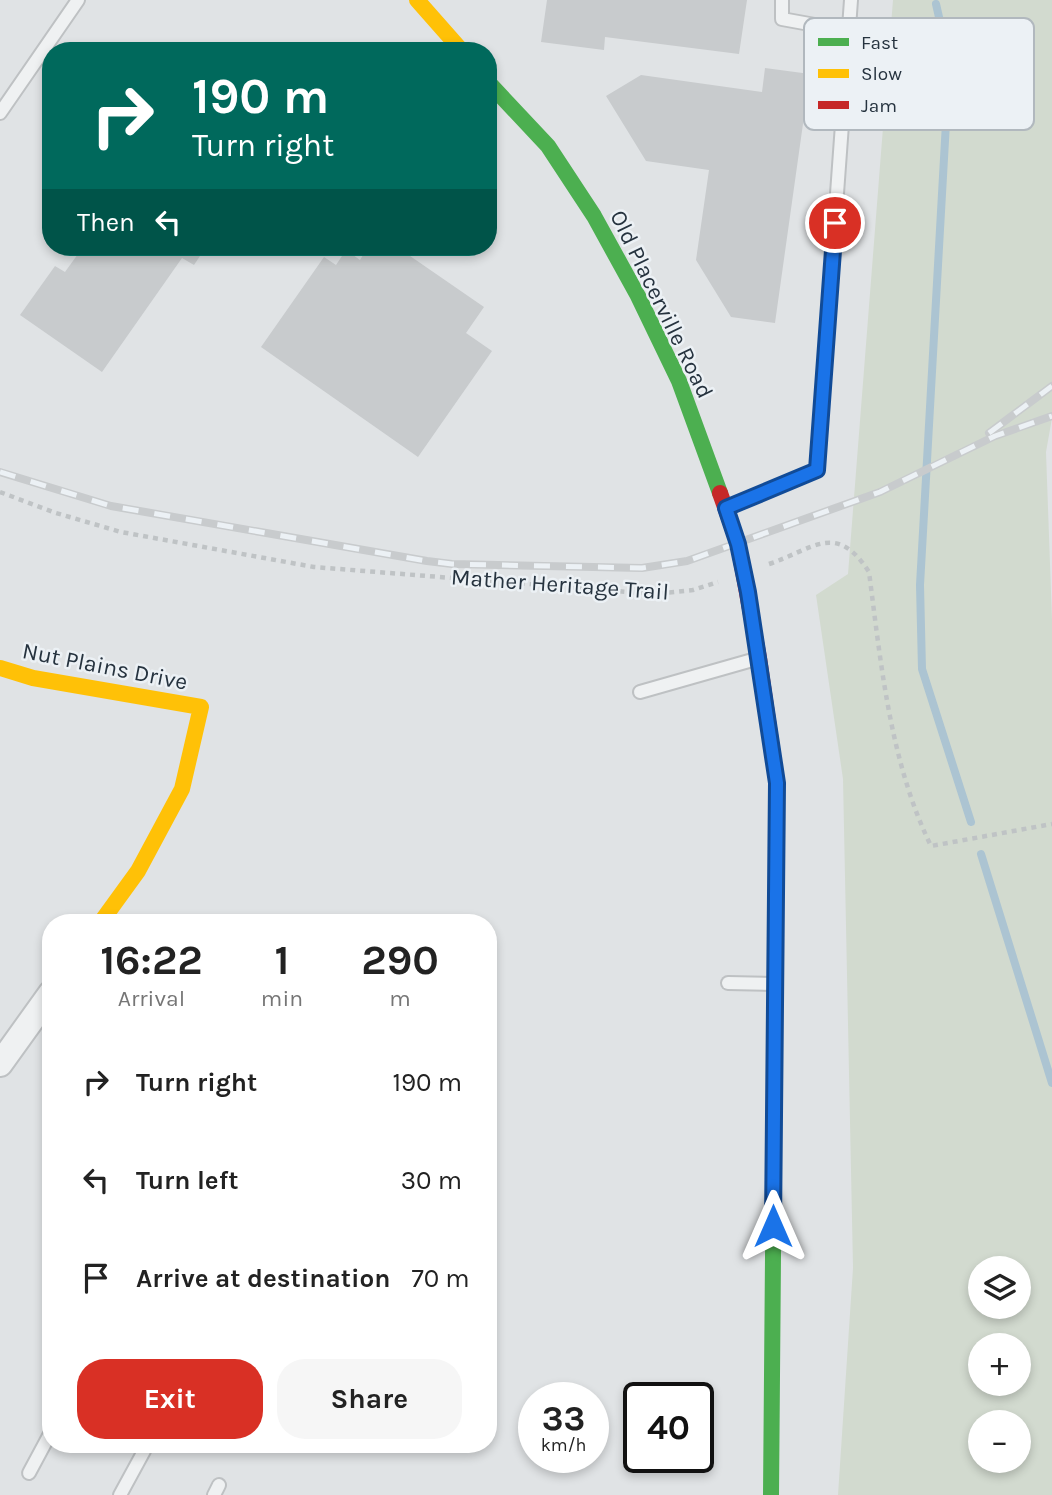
<!DOCTYPE html>
<meta charset="utf-8">
<style>
:root{--surface:#fff;--page:#f6f6f6;--text:#222;--muted:#767676;--accent:#d93025}
body{margin:0;font-family:Karla,sans-serif;background:var(--page);color:var(--text);height:100vh;display:flex;flex-direction:column;font-size:26px;white-space:nowrap}
*{box-sizing:border-box;margin:0}
p{font-size:23px;color:var(--muted)}
.icon{flex:none;width:38px;height:38px;fill:none;stroke:currentColor;stroke-width:2;stroke-linecap:round;stroke-linejoin:round}
.map{position:relative;flex:1;overflow:hidden}
.sheet{position:absolute;left:42px;top:914px;width:455px;height:539px;display:flex;flex-direction:column;background:var(--surface);border-radius:28px;box-shadow:0 4px 10px #0003}
.sheet>*{flex:none}
.top-card{position:absolute;left:42px;top:42px;width:455px;height:214px;border-radius:28px;box-shadow:0 4px 10px #0003;background:#00695c;color:#fff;overflow:hidden}
.fabs{position:absolute;left:968px;top:1256px;display:grid;gap:14px}
.fabs a{display:grid;place-items:center;width:63px;height:63px;border-radius:50%;background:var(--surface);box-shadow:0 4px 10px #0003;font-size:35px}
.speed{position:absolute;left:518px;top:1382px;display:flex;gap:14px;font-size:35px;font-weight:700;text-align:center}
.speed>*{display:grid;place-content:center;width:91px;height:91px;border-radius:50%;background:var(--surface);box-shadow:0 4px 10px #0003;line-height:1}
.speed small{font-size:18px;font-weight:400}
.speed .limit{border:4px solid #111;border-radius:10px;background:#fff;color:#111}
.pin{position:absolute;display:grid;place-items:center;width:60px;height:60px;color:#fff;margin:-30px;border:4px solid #fff;border-radius:50%;box-shadow:0 2px 7px #0007}
.me{position:absolute;width:77px;margin:-38px;rotate:0deg;stroke-linejoin:round;filter:drop-shadow(0 0 5px #0008)}
.turn{display:flex;align-items:center;gap:24px;height:147px;padding:0 35px;font-size:32px}
.turn .icon{width:91px;height:91px;stroke-width:2.5}
.turn b{display:block;font-size:49px;line-height:60px}
.then{display:flex;align-items:center;height:66px;padding:0 35px;background:#0003;gap:14px;font-size:26px}
.eta{display:flex;justify-content:space-evenly;align-items:center;height:119px;text-align:center}
.eta b{font-size:42px;font-weight:700;line-height:49px}
.button{display:flex;gap:14px;margin-top:auto;padding:14px 35px}
.button a{flex:1;height:80px;border-radius:28px;background:var(--accent);color:#fff;font-size:28px;font-weight:700;line-height:80px;text-align:center}
.button a+a{background:var(--page);color:var(--text)}
ul{padding:0;list-style:none}
li{display:flex;align-items:center;gap:21px;height:98px;padding:0 35px}
li div{flex:1}
li b{display:block;font-size:26px}
li em{font-style:normal}
.map>svg:first-child{display:block}
</style>
<div class="map">
<svg width="1052" height="1495" viewBox="0 0 1052 1495">
<rect width="100%" height="100%" fill="#e0e3e5"/>
<path fill="#d2dacf" fill-rule="evenodd" d="M 893,0 L 1052,0 L 1052,418 L 1046,452 L 1052,620 L 1052,1495 L 838,1495 L 853,1268 L 843,779 L 816,595 L 848,574 ZM 980,1269 L 1018,1269 L 1018,1307 L 980,1307 ZM 980,1346 L 1018,1346 L 1018,1384 L 980,1384 ZM 980,1423 L 1018,1423 L 1018,1461 L 980,1461 Z"/>
<g fill="none" stroke-linecap="round" stroke-linejoin="round">
<g stroke="#acc4d2" stroke-width="8">
<path d="M 936,4 L 946,48 L 947,105 L 920,585 L 922,669 L 971,822"/>
<path d="M 981,854 L 1052,1083"/>
</g>
</g>
<g fill="#c8cbcd">
<path d="M 547,0 L 747,0 L 739,54 L 605,37 L 604,50 L 541,42 Z"/>
<path d="M 765,68 L 810,74 L 775,323 L 731,317 L 696,260 L 709,170 L 646,161 L 606,96 L 641,75 L 762,92 Z"/>
<path d="M 83,247 L 206,247 L 194,265 L 182,258 L 102,372 L 20,315 L 55,266 L 65,272 Z"/>
<path d="M 368,247 L 383,255 L 388,247 L 397,247 L 484,307 L 466,333 L 492,351 L 418,457 L 261,347 L 324,257 L 336,265 L 346,250 L 360,260 Z"/>
</g>
<g fill="none" stroke-linecap="round" stroke-linejoin="round">
<defs>
<g id="lane">
<path d="M 782,0 L 782,19 L 848,31"/>
<path d="M 0,113 L 78,0"/>
<path d="M 726,508 L 817,470 L 851,0"/>
<path d="M 640,692 L 756,659"/>
<path d="M 728,983 L 773,984"/>
<path d="M 29,1473 L 51,1432"/>
<path d="M 120,1495 L 144,1451"/>
<path d="M 214,1495 L 219,1485"/>
</g>
<path id="street" d="M 0,1064 L 51,993"/>
</defs>
<use href="#lane" stroke="#bec1c3" stroke-width="16"/>
<use href="#street" stroke="#bec1c3" stroke-width="28"/>
<g stroke="#bfc3c5" stroke-width="4.5" stroke-dasharray="5 5" stroke-linecap="butt">
<path d="M 0,492 L 56,513 L 121,532 L 314,567 L 654,594 L 693,590 L 718,582"/>
<path d="M 769,564 C 814,549 836,521 869,572 C 881,664 890,762 931,846 L 1052,824"/>
</g>
<use href="#lane" stroke="#eff1f2" stroke-width="12"/>
<use href="#street" stroke="#eff1f2" stroke-width="24"/>
<g stroke="#4caf50" stroke-width="16">
<path d="M 488,82 L 548,146 L 594,216 L 638,296 L 679,381 L 720,493"/>
<path d="M 771,1495 L 776,898"/>
</g>
<g stroke="#ffc107" stroke-width="16">
<path d="M 417,0 L 462,51"/>
<path d="M 0,668 L 33,678 L 201,707 L 182,789 L 138,871 L 101,922"/>
</g>
<path stroke="#c62828" stroke-width="16" d="M 720,493 L 738,544 L 759,658 L 777,783 L 776,898"/>
<defs>
<g id="rail">
<path d="M 989,433 L 1052,386"/>
<path d="M 0,472 L 111,506 L 427,561 L 452,564 L 642,568 L 687,561 L 880,492 L 995,436 L 1052,416"/>
</g>
</defs>
<use href="#rail" stroke="#c8cbcd" stroke-width="8"/>
<use href="#rail" stroke="#ecf1f5" stroke-width="5" stroke-dasharray="16" stroke-linecap="butt"/>
</g>
<g fill="none" stroke-linecap="round" stroke-linejoin="round">
<defs>
<path id="route" d="M 773,1226 L 777,783 L 748,592 L 738,544 L 726,508 L 817,470 L 835,223"/>
</defs>
<use href="#route" stroke="#114b97" stroke-width="18"/>
<use href="#route" stroke="#1a73e8" stroke-width="12"/>
</g>
<g text-anchor="middle" stroke-width="5" stroke-linejoin="round" paint-order="stroke">
<g font-size="23" fill="#26333f" stroke="#ecf1f5">
<text transform="translate(662 304) rotate(64)" y="8">Old Placerville Road</text>
<text transform="translate(560 584) rotate(4)" y="8">Mather Heritage Trail</text>
<text transform="translate(105 666) rotate(11)" y="8">Nut Plains Drive</text>
</g>
</g>
<rect x="804" y="18" width="230" height="112" rx="10" fill="#ecf1f5" stroke="#b1b8be" stroke-width="2"/>
<rect x="818" y="38" width="31" height="8" fill="#4caf50"/>
<rect x="818" y="69" width="31" height="9" fill="#ffc107"/>
<rect x="818" y="101" width="31" height="8" fill="#c62828"/>
<g font-size="19" fill="#26333f">
<text x="861" y="49">Fast</text>
<text x="861" y="80">Slow</text>
<text x="861" y="112">Jam</text>
</g>
</svg>
<div class="fabs">
<a><svg class="icon" aria-label="layers" viewBox="0 0 24 24"><path d="M12 4l9 5-9 5-9-5zM3 14l9 5 9-5"/></svg></a>
<a>+</a>
<a>−</a>
</div>
<div class="speed"><div>33<small>km/h</small></div><div class="limit">40</div></div>
<div class="pin" style="left:835px;top:223px;background:#d93025"><svg class="icon" aria-label="arrive" viewBox="0 0 24 24"><path d="M6 21V4h12l-3 4 3 4H6"/></svg></div>
<svg class="me" style="left:773px;top:1226px" viewBox="-20 -20 40 40"><path d="M0-17L14 15 0 8-14 15z" fill="#1a73e8" stroke="#fff" stroke-width="4"/></svg>
<div class="top-card">
<div class="turn"><svg class="icon" aria-label="right" viewBox="0 0 24 24"><path d="M7 20v-9h11M14 6l5 5-5 5"/></svg><div><b>190 m</b>Turn right</div></div>
<div class="then">Then<svg class="icon" aria-label="left" viewBox="0 0 24 24"><path d="M17 20v-9H6M10 6l-5 5 5 5"/></svg></div>
</div>
<section class="sheet">
<div class="eta">
<div><b>16:22</b><p>Arrival</p></div>
<div><b>1</b><p>min</p></div>
<div><b>290</b><p>m</p></div>
</div>
<ul>
<li><svg class="icon" aria-label="right" viewBox="0 0 24 24"><path d="M7 20v-9h11M14 6l5 5-5 5"/></svg><div><b>Turn right</b></div><em>190 m</em></li>
<li><svg class="icon" aria-label="left" viewBox="0 0 24 24"><path d="M17 20v-9H6M10 6l-5 5 5 5"/></svg><div><b>Turn left</b></div><em>30 m</em></li>
<li><svg class="icon" aria-label="arrive" viewBox="0 0 24 24"><path d="M6 21V4h12l-3 4 3 4H6"/></svg><div><b>Arrive at destination</b></div><em>70 m</em></li>
</ul>
<div class="button"><a>Exit</a><a>Share</a></div>
</section>
</div>
